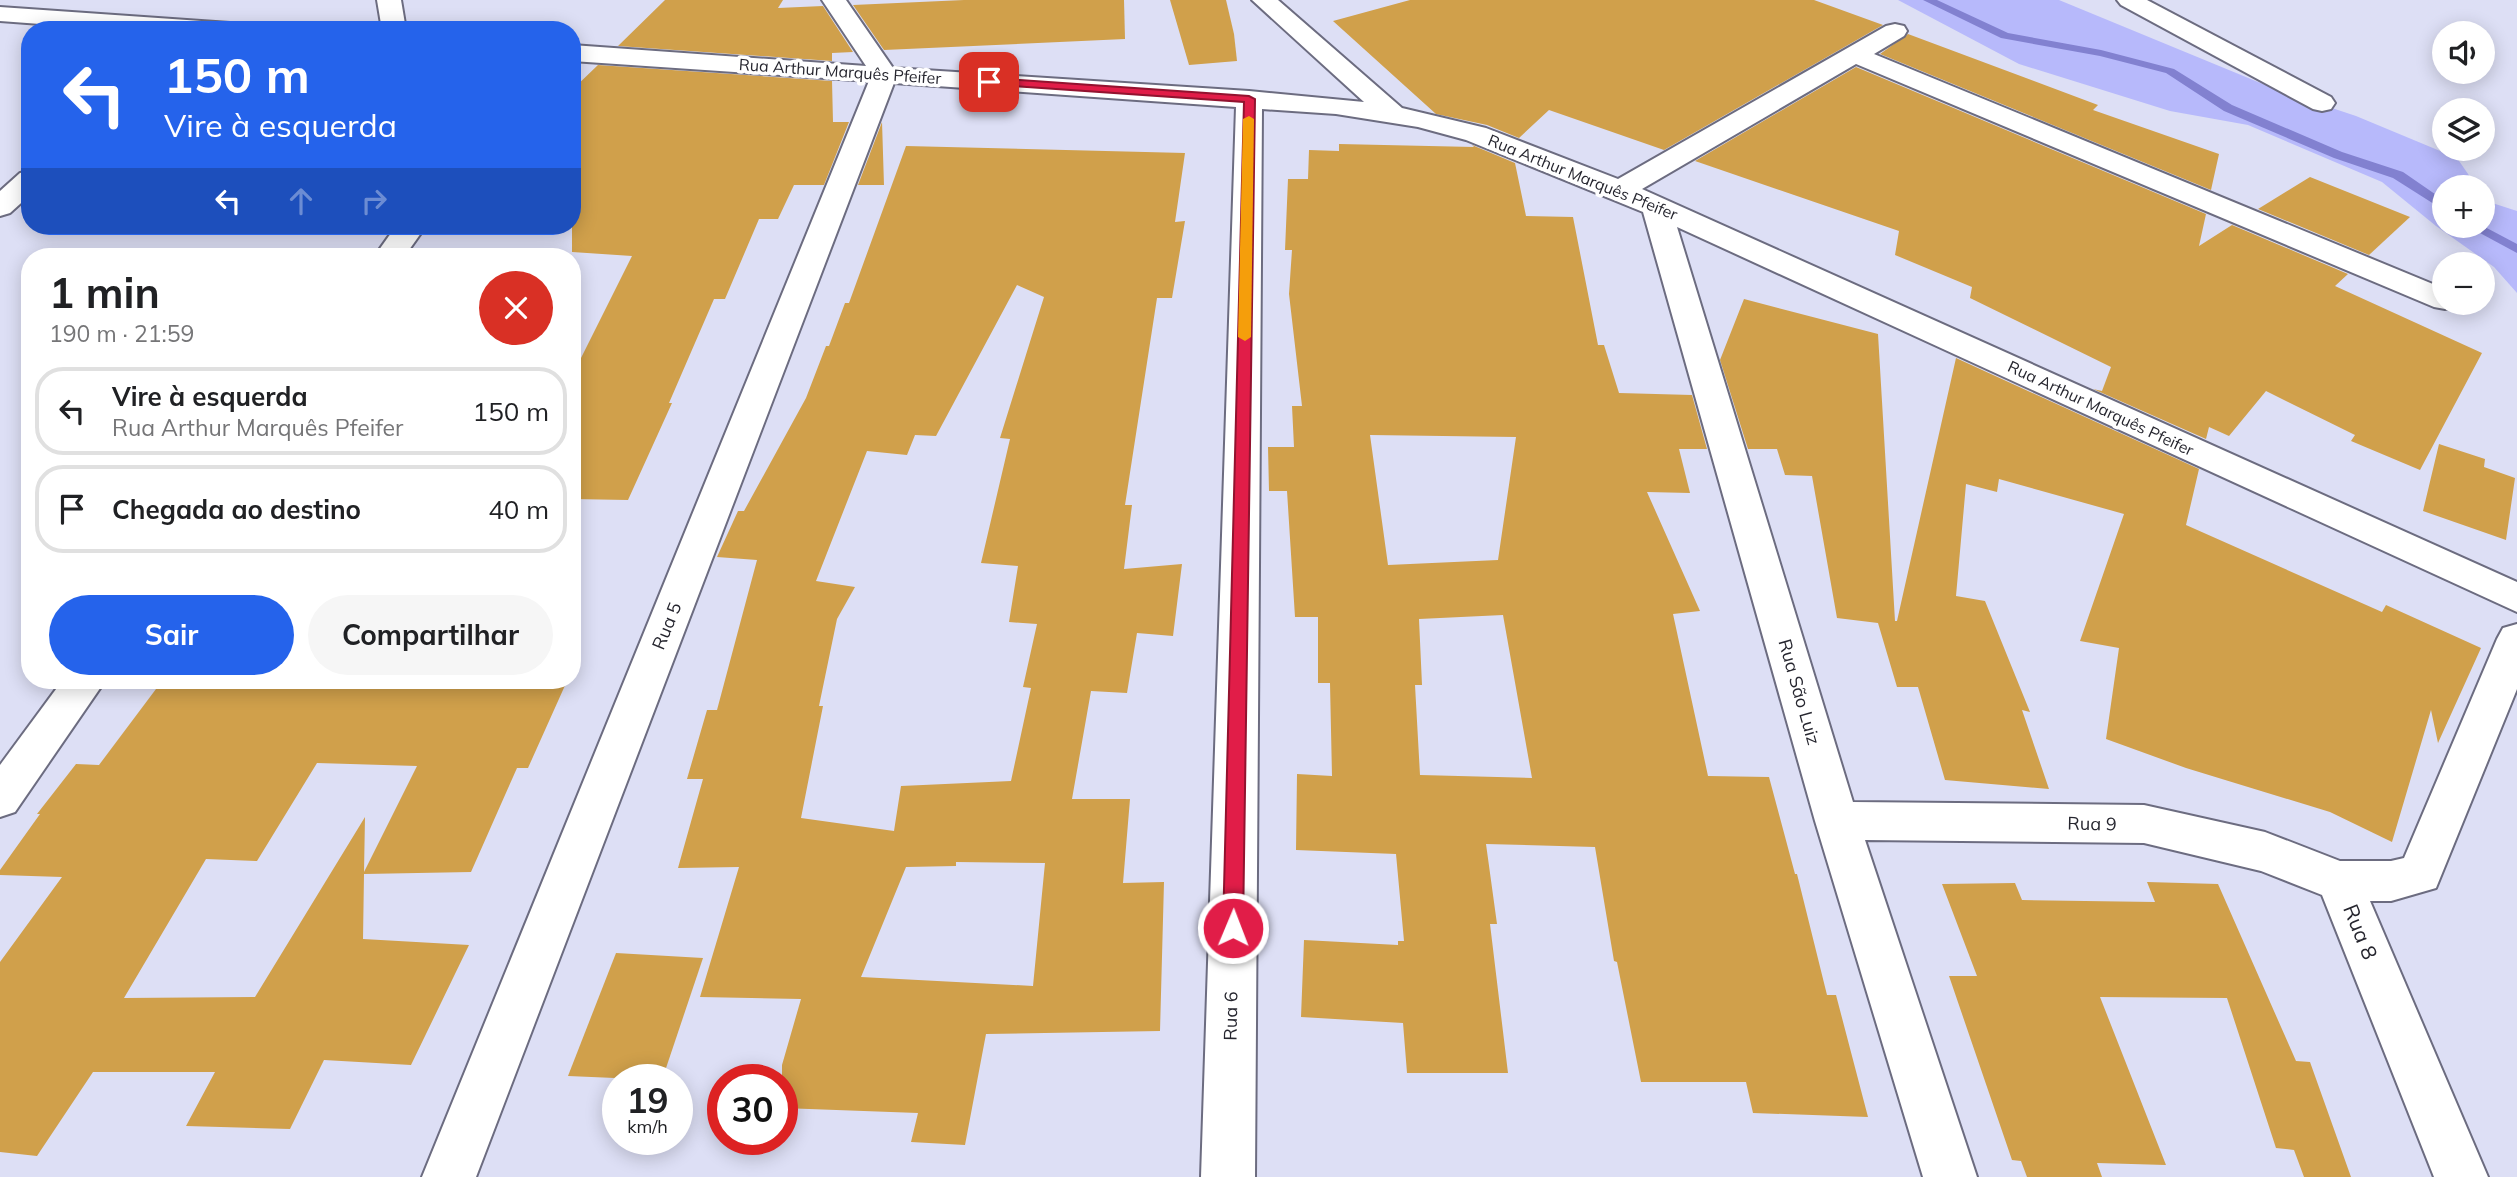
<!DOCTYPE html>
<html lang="pt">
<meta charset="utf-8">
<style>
:root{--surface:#fff;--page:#f6f6f6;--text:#202124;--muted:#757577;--line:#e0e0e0;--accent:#2563eb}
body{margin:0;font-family:Mulish,sans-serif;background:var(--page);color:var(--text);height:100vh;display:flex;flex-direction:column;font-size:26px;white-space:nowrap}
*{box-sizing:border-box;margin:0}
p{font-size:23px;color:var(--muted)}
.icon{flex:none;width:38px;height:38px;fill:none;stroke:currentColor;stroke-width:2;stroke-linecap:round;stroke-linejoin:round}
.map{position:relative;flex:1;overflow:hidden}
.drawer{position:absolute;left:21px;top:248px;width:560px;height:441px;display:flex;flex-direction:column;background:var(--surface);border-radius:28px;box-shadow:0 4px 18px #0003}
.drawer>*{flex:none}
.top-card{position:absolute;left:21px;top:21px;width:560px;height:214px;border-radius:28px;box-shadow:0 4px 18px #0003;background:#2563eb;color:#fff;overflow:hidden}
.buttons{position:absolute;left:2432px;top:21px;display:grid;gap:14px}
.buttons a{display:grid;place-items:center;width:63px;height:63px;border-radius:50%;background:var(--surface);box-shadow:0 4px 18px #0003;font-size:35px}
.speed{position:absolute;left:602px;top:1064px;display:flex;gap:14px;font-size:35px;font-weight:700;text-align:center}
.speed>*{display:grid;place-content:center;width:91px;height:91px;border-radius:50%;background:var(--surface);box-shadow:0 4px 18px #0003;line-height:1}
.speed small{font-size:18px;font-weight:400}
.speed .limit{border:10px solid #d22;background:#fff;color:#111}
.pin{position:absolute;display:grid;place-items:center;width:60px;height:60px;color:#fff;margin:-30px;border-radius:14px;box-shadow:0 4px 10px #0006}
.me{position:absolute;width:77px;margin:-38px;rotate:1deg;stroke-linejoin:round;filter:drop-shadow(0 0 5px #0008)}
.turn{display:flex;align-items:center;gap:24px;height:147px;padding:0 28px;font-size:32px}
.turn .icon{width:91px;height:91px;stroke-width:2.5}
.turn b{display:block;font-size:49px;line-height:60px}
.lanes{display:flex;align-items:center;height:66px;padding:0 28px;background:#0003;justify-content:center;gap:35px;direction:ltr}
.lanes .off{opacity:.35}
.round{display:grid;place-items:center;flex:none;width:74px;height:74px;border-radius:37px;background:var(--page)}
.summary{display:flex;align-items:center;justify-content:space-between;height:119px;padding:0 28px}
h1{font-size:42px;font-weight:700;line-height:52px}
.primary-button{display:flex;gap:14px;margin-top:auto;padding:14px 28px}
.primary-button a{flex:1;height:80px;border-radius:42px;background:var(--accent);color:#fff;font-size:28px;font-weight:700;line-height:80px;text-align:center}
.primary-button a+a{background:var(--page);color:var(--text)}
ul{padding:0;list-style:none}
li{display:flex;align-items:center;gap:21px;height:88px;margin:0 14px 10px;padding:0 14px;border:4px solid var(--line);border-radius:28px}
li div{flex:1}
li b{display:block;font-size:26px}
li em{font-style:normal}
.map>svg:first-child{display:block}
</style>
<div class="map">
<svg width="2517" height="1177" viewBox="0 0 2517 1177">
<rect width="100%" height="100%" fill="#dddff5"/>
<path fill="#b7b9fb" d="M 1898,0 L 2059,0 L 2275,89 L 2356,116 L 2457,158 L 2477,187 L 2445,187 L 2445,226 L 2483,226 L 2483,197 L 2486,201 L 2517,211 L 2517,293 L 2494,267 L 2436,226 L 2382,182 L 2248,125 L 2170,111 L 2019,64 Z"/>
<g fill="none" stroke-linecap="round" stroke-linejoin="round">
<g fill="#8281d0" fill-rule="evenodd">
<path d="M 1923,0 L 1937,0 L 2008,33 L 2101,50 L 2174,69 L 2232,105 L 2342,152 L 2403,172 L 2445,201 L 2445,211 L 2393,178 L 2334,158 L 2224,111 L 2166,73 L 2100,56 L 2001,38 Z"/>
<path d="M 2467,226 L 2483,226 L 2517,244 L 2517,253 Z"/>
</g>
</g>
<g fill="#d0a04b" fill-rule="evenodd">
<path d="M 665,0 L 783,0 L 778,8 L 823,6 L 853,52 L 832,53 L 832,61 L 618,46 Z"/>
<path d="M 964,0 L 1124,0 L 1125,39 L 884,50 L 853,5 Z"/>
<path d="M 1170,0 L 1226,0 L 1234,34 L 1237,61 L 1189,65 Z"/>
<path d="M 1410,0 L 1814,0 L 1883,25 L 1664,150 L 1549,110 L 1519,138 L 1487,125 L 1436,114 L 1333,21 Z"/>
<path d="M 1908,34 L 2098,105 L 2093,110 L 2219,154 L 2211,190 L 1880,54 Z"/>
<path d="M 598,65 L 832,81 L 833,122 L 849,122 L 824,185 L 794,185 L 778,219 L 759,219 L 725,299 L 714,299 L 669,403 L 672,403 L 628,500 L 572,499 L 572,376 L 632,256 L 572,252 L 572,90 Z"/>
<path d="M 1856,67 L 2206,214 L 2199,246 L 2232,225 L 2348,274 L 2335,286 L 2482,353 L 2420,470 L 2351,441 L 2355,435 L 2266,391 L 2229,436 L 2209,427 L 2206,439 L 2093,389 L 2102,391 L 2111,367 L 1970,298 L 1972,287 L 1895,255 L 1899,231 L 1695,161 Z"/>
<path d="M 882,122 L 884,185 L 858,185 Z"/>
<path d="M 1339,144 L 1474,147 L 1472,145 L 1515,163 L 1526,216 L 1573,217 L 1598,345 L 1604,345 L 1619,393 L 1692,395 L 1707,449 L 1679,449 L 1690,493 L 1647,492 L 1700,611 L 1673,614 L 1708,776 L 1769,777 L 1795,874 L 1797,874 L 1827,995 L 1836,995 L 1868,1117 L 1753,1113 L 1746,1082 L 1641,1082 L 1617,962 L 1614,961 L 1595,847 L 1486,844 L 1497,924 L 1490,924 L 1508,1073 L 1407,1073 L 1403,1023 L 1301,1017 L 1304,940 L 1398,945 L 1398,941 L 1404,941 L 1396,854 L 1296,850 L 1297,774 L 1332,776 L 1330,683 L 1318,683 L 1318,617 L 1295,617 L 1287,491 L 1269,491 L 1268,447 L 1294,447 L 1292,406 L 1302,406 L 1289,294 L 1292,250 L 1285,250 L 1288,179 L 1308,179 L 1309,150 L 1339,151 ZM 1370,435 L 1516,437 L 1498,560 L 1388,565 ZM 1503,615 L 1532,778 L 1420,775 L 1415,685 L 1422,685 L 1419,619 Z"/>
<path d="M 906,146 L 1185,153 L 1175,222 L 1185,221 L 1172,298 L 1157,298 L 1125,505 L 1132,505 L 1124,569 L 1182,564 L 1173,636 L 1137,633 L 1127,693 L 1091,691 L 1072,799 L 1130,799 L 1123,883 L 1164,882 L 1160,1031 L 986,1034 L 965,1145 L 911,1142 L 918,1113 L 782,1108 L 782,1065 L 801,999 L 700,997 L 739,867 L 678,868 L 703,779 L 687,779 L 707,710 L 717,710 L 757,560 L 717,557 L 738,511 L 744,511 L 806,398 L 826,346 L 829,346 L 845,303 L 849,303 ZM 1017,285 L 1044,297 L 1000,438 L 1010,439 L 981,563 L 1018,566 L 1009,622 L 1037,624 L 1023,687 L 1031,688 L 1011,781 L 901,786 L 894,831 L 801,818 L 823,706 L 819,706 L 837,619 L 855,587 L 816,581 L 867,451 L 907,455 L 915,435 L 936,436 ZM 956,862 L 1045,863 L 1033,986 L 861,977 L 906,867 L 956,866 Z"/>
<path d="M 2310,177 L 2410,217 L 2369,255 L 2258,209 Z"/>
<path d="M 1744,299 L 1878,334 L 1895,621 L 1897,621 L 1956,358 L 2199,469 L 2186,525 L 2382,612 L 2386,605 L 2481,648 L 2438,743 L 2431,710 L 2392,842 L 2330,812 L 2186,768 L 2106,739 L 2119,648 L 2080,641 L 2124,514 L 1999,479 L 1997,492 L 1966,484 L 1956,596 L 1985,601 L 2030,712 L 2022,710 L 2049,789 L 1945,780 L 1918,687 L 1897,687 L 1878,623 L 1837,618 L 1812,476 L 1785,475 L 1777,449 L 1748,449 L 1720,360 Z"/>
<path d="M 2439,444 L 2485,459 L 2484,467 L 2515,478 L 2506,540 L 2423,511 Z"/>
<path d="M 162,681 L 567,681 L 528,768 L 517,768 L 471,872 L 364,874 L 363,939 L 469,945 L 411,1065 L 324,1060 L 290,1129 L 186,1126 L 215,1072 L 93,1072 L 37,1156 L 0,1152 L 0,962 L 62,877 L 0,875 L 0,870 L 40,814 L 37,814 L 76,764 L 99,765 ZM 317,763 L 417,766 L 364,872 L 365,817 L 255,997 L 124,998 L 206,859 L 257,861 Z"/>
<path d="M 2147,882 L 2218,884 L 2296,1061 L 2310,1062 L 2351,1177 L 2304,1177 L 2294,1150 L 2276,1148 L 2227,998 L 2100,997 L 2166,1165 L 2097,1163 L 2102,1177 L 2027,1177 L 2021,1161 L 2012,1160 L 1949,976 L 1977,976 L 1942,884 L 2015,883 L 2022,900 L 2155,902 Z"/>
<path d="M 616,953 L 703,958 L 662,1080 L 568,1076 Z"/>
</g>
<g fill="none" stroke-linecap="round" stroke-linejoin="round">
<defs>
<g id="minor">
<path d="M 377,0 L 401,0 L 406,30 L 382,30 Z"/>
<path d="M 822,0 L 846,0 L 893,68 L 1249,91 L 1364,102 L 1252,0 L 1278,0 L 1402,108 L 1486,128 L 1618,179 L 1886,26 L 1895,24 L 1904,26 L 1907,31 L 1904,36 L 1874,54 L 2445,289 L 2445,303 L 2459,303 L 2456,307 L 2445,309 L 2434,307 L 1856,64 L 1642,189 L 2517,582 L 2517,612 L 1677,227 L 1853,802 L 2144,805 L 2265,832 L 2340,861 L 2391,861 L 2404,858 L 2497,639 L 2503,628 L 2517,624 L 2517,689 L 2436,888 L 2391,901 L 2370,901 L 2488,1177 L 2434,1177 L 2322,895 L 2261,871 L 2144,843 L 1865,840 L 1977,1177 L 1923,1177 L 1815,821 L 1643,212 L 1466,140 L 1418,127 L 1336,114 L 1262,109 L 1255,1177 L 1201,1177 L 1236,107 L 894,83 L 476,1177 L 422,1177 L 869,81 L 572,61 L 572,45 L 866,66 Z"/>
<path d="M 2117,0 L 2147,0 L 2331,97 L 2335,103 L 2331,109 L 2322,111 L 2313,109 L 2121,5 Z"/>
<path d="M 0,7 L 230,23 L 239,25 L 242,30 L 121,30 L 0,21 Z"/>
<path d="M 30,171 L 30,195 L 10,213 L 0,216 L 0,191 L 20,173 Z"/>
<path d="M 396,226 L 426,226 L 404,257 L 374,257 Z"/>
<path d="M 62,681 L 105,681 L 15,812 L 0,817 L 0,765 Z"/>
</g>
</defs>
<use href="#minor" stroke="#6c6c80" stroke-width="4"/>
<use href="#minor" fill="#fff" fill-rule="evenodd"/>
</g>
<path fill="#e11d48" stroke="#92132f" stroke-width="2" d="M 989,78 L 1249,96 L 1255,99 L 1243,928 L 1240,935 L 1233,937 L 1226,935 L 1223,928 L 1244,102 L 985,84 L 984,82 Z"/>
<path fill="#f59e0b" d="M 1249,116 L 1254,119 L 1251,337 L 1245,341 L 1238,337 L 1243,119 Z"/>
<g text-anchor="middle" stroke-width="7" stroke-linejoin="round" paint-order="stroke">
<g font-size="16" fill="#26262f" stroke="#fff">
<text transform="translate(840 71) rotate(4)" y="6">Rua Arthur Marquês Pfeifer</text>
<text transform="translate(1583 177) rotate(22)" y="6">Rua Arthur Marquês Pfeifer</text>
<text transform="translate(2101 408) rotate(25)" y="6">Rua Arthur Marquês Pfeifer</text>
</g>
<g font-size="18" fill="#26262f" stroke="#fff">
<text transform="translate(667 626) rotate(-68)" y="6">Rua 5</text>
<text transform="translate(1799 692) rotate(74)" y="6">Rua São Luiz</text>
<text transform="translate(2092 824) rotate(1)" y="6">Rua 9</text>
<text transform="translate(1231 1016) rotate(-89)" y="6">Rua 6</text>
</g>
<g font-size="21" fill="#26262f" stroke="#fff">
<text transform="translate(2360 932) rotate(68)" y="7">Rua 8</text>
</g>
</g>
</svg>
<div class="buttons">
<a><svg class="icon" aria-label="sound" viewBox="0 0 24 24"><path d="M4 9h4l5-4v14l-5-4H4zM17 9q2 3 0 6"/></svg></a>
<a><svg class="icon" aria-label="layers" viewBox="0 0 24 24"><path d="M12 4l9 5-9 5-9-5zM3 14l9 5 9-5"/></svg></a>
<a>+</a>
<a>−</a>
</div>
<div class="speed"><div>19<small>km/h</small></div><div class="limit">30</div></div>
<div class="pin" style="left:989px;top:82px;background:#d93025"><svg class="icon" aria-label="arrive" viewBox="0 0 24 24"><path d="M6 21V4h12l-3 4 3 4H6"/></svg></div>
<svg class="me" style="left:1233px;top:928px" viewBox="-20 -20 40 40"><circle r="17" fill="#e11d48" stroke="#fff" stroke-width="3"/><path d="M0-11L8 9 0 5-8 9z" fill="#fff"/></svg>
<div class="top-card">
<div class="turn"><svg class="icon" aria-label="left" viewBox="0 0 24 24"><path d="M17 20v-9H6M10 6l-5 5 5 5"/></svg><div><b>150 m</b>Vire à esquerda</div></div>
<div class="lanes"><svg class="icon" aria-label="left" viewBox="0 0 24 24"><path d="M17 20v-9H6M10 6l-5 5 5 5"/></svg><svg class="icon off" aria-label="ahead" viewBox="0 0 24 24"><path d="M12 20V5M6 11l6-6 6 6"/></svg><svg class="icon off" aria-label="right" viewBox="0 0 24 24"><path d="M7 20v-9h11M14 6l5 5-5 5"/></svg></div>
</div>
<section class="drawer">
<div class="summary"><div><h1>1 min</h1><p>190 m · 21:59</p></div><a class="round" style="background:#d93025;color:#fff"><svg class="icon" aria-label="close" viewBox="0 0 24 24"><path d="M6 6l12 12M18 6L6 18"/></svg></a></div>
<ul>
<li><svg class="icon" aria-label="left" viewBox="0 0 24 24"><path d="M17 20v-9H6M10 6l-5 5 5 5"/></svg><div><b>Vire à esquerda</b><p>Rua Arthur Marquês Pfeifer</p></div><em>150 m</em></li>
<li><svg class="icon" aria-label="arrive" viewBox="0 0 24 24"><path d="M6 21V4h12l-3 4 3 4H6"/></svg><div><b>Chegada ao destino</b></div><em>40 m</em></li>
</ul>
<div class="primary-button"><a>Sair</a><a>Compartilhar</a></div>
</section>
</div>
